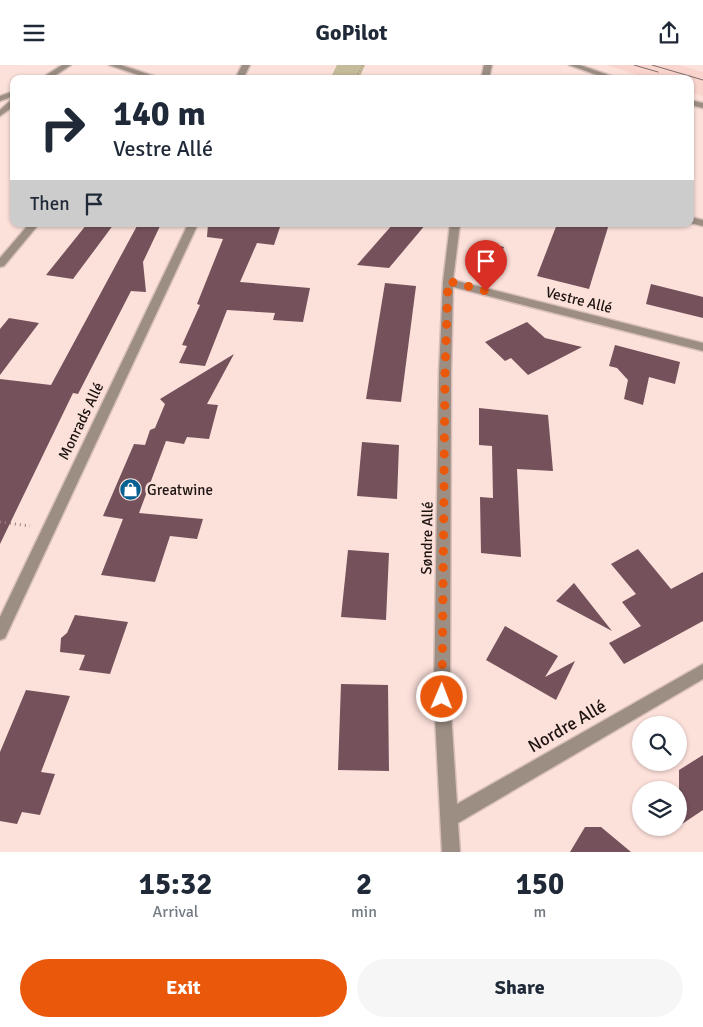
<!DOCTYPE html>
<meta charset="utf-8">
<style>
:root{--surface:#fff;--page:#f6f6f7;--text:#1f2937;--muted:#747a83;--accent:#ea580c}
body{margin:0;font-family:Signika,sans-serif;background:var(--page);color:var(--text);height:100vh;display:flex;flex-direction:column;font-size:19px;white-space:nowrap}
*{box-sizing:border-box;margin:0}
p{font-size:16px;color:var(--muted)}
.icon{flex:none;width:28px;height:28px;fill:none;stroke:currentColor;stroke-width:2;stroke-linecap:round;stroke-linejoin:round}
.map{position:relative;height:787px;overflow:hidden}
.panel{display:flex;flex-direction:column;background:var(--surface);flex:1}
.panel>*{flex:none}
.banner{position:absolute;left:10px;top:10px;width:684px;height:152px;border-radius:10px;box-shadow:0 1px 4px #0004;background:#fff;color:var(--text);overflow:hidden}
.tools{position:absolute;left:632px;top:651px;display:grid;gap:10px}
.tools a{display:grid;place-items:center;width:55px;height:55px;border-radius:50%;background:var(--surface);box-shadow:0 1px 4px #0004;font-size:25px}
.pin{position:absolute;display:grid;place-items:center;width:42px;height:42px;color:#fff;margin:-51px -21px;border-radius:50% 50% 50% 0;rotate:-45deg;box-shadow:0 0 5px #0007}
.pin .icon{rotate:45deg}
.me{position:absolute;width:55px;margin:-28px;rotate:1deg;stroke-linejoin:round;filter:drop-shadow(0 0 4px #0008)}
.turn{display:flex;align-items:center;gap:18px;height:105px;padding:0 20px;font-size:22px}
.turn .icon{width:65px;height:65px;stroke-width:2.5}
.turn b{display:block;font-size:35px;line-height:42px}
.then{display:flex;align-items:center;height:48px;padding:0 20px;background:#0003;gap:10px;font-size:19px}
.eta{display:flex;justify-content:space-evenly;align-items:center;height:85px;text-align:center}
.eta b{font-size:30px;font-weight:700;line-height:35px}
.cta{display:flex;gap:10px;margin-top:auto;padding:10px 20px}
.cta a{flex:1;height:58px;border-radius:30px;background:var(--accent);color:#fff;font-size:20px;font-weight:700;line-height:58px;text-align:center}
.cta a+a{background:var(--page);color:var(--text)}
header{display:flex;justify-content:space-between;align-items:center;height:65px;padding:0 20px;background:var(--surface);font-size:22px;font-weight:700}
.map>svg:first-child{display:block}
</style>
<header><svg class="icon" aria-label="menu" viewBox="0 0 24 24"><path d="M4 6h16M4 12h16M4 18h16"/></svg>GoPilot<svg class="icon" aria-label="share" viewBox="0 0 24 24"><path d="M12 15V3M7 8l5-5 5 5M5 13v7h14v-7"/></svg></header>
<div class="map">
<svg width="703" height="787" viewBox="0 0 703 787">
<rect width="100%" height="100%" fill="#fce0da"/>
<path fill="#f9d4cd" d="M 606,0 L 679,0 L 703,7 L 703,31 L 690,27 L 690,14 L 650,14 Z"/>
<path fill="#c5ba99" d="M 337,0 L 365,0 L 359,14 L 330,14 Z"/>
<g fill="#75515b">
<path d="M 87,159 L 114,159 L 73,214 L 46,210 Z"/>
<path d="M 138,159 L 161,159 L 143,197 L 146,227 L 131,226 L 78,329 L 73,328 L 0,479 L 0,314 L 51,320 Z"/>
<path d="M 208,159 L 281,159 L 274,180 L 257,178 L 240,217 L 310,223 L 303,257 L 273,255 L 275,248 L 227,245 L 205,301 L 179,298 L 187,281 L 182,280 L 200,240 L 197,239 L 223,174 L 207,172 Z"/>
<path d="M 393,159 L 426,159 L 389,203 L 357,200 Z"/>
<path d="M 557,159 L 609,159 L 589,224 L 537,211 Z"/>
<path d="M 480,176 L 504,182 L 496,200 L 471,194 Z"/>
<path d="M 385,218 L 416,221 L 401,337 L 366,334 Z"/>
<path d="M 651,219 L 703,232 L 703,253 L 646,239 Z"/>
<path d="M 9,253 L 39,258 L 0,310 L 0,264 Z"/>
<path d="M 527,257 L 545,273 L 582,282 L 528,310 L 511,293 L 505,296 L 485,277 Z"/>
<path d="M 615,280 L 680,297 L 675,319 L 649,312 L 643,340 L 624,334 L 628,315 L 617,303 L 609,301 Z"/>
<path d="M 234,289 L 207,339 L 218,340 L 209,374 L 187,372 L 184,379 L 166,376 L 139,448 L 203,454 L 197,474 L 170,471 L 155,517 L 101,510 L 123,454 L 103,451 L 134,379 L 145,380 L 150,365 L 155,363 L 165,339 L 160,334 Z"/>
<path d="M 479,343 L 548,350 L 553,406 L 517,404 L 521,492 L 481,488 L 480,432 L 493,433 L 492,381 L 479,380 Z"/>
<path d="M 362,377 L 399,380 L 397,434 L 357,431 Z"/>
<path d="M 638,484 L 671,524 L 703,507 L 703,556 L 624,599 L 609,578 L 641,561 L 622,537 L 636,529 L 611,499 Z"/>
<path d="M 348,485 L 389,488 L 386,555 L 341,552 Z"/>
<path d="M 574,518 L 612,566 L 556,536 Z"/>
<path d="M 75,550 L 128,557 L 110,609 L 79,605 L 85,590 L 60,587 L 61,573 L 67,568 Z"/>
<path d="M 505,561 L 558,591 L 545,612 L 575,596 L 556,635 L 486,595 Z"/>
<path d="M 341,619 L 388,620 L 389,706 L 338,705 Z"/>
<path d="M 26,625 L 70,631 L 41,707 L 55,709 L 40,750 L 22,747 L 17,759 L 0,756 L 0,687 Z"/>
<path d="M 703,690 L 703,745 L 679,761 L 679,705 Z"/>
<path d="M 585,762 L 601,762 L 631,787 L 570,787 Z"/>
</g>
<g fill="none" stroke-linecap="round" stroke-linejoin="round">
<defs>
<g id="street">
<path d="M 62,0 L 71,0 L 50,14 L 40,14 Z"/>
<path d="M 109,0 L 121,0 L 163,14 L 150,14 Z"/>
<path d="M 242,0 L 250,0 L 243,14 L 235,14 Z"/>
<path d="M 484,0 L 492,0 L 489,14 L 481,14 Z"/>
<path d="M 569,0 L 580,0 L 620,14 L 608,14 Z"/>
<path d="M 14,26 L 14,31 L 0,36 L 0,31 Z"/>
<path d="M 11,35 L 14,35 L 14,41 L 0,51 L 0,45 Z"/>
<path d="M 690,35 L 703,38 L 703,43 L 690,40 Z"/>
<path d="M 690,152 L 703,155 L 703,161 L 690,158 Z"/>
<path d="M 29,159 L 39,159 L 4,201 L 0,202 L 0,193 Z"/>
<path d="M 188,159 L 198,159 L 5,573 L 0,575 L 0,552 Z"/>
<path d="M 450,159 L 460,159 L 453,215 L 703,278 L 703,286 L 453,222 L 451,308 L 450,632 L 457,739 L 703,599 L 703,614 L 458,758 L 460,787 L 442,787 L 434,632 L 439,308 L 443,217 Z"/>
</g>
</defs>
<use href="#street" stroke="#d8bfba" stroke-width="3"/>
<path stroke="#97837f" stroke-width="2" stroke-dasharray="0.5 2.5" stroke-linecap="butt" d="M 355,14 L 363,0"/>
<path stroke="#97837f" stroke-width="3" stroke-dasharray="1 4" stroke-linecap="butt" d="M 0,457 L 30,461"/>
<use href="#street" fill="#9c8e83" fill-rule="evenodd"/>
<g stroke="#7f6d6a" stroke-width="1">
<path d="M 634,0 L 658,7"/>
<path d="M 652,0 L 703,15"/>
</g>
</g>
<g fill="none" stroke-linecap="round" stroke-linejoin="round">
<path stroke="#ea580c" stroke-width="9" stroke-dasharray="0 16.2" d="M 442,632 L 445,308 L 448,216 L 486,226"/>
</g>
<defs>
<symbol id="shop-disc" viewBox="-11 -11 22 22"><circle r="9.5" fill="#056191" stroke="#fce0da"/><path d="M-5-2.5h2.3a2.7 3.5 0 0 1 5.4 0H5L5.5 6h-11ZM-1.5-2.5h3a1.5 2.3 0 0 0-3 0Z" fill="#fff"/></symbol>
</defs>
<g fill-rule="evenodd">
<use href="#shop-disc" x="118" y="412" width="25" height="25"/>
</g>
<g text-anchor="middle" stroke-width="5" stroke-linejoin="round" paint-order="stroke">
<g font-size="15" fill="#1d1412" stroke="#fce0da">
<text transform="translate(579 235) rotate(14)" y="5">Vestre Allé</text>
<text transform="translate(81 356) rotate(-64)" y="5">Monrads Allé</text>
<text transform="translate(427 473) rotate(-89)" y="5">Søndre Allé</text>
</g>
<g font-size="15" fill="#1d1412" stroke="#fce0da" text-anchor="start">
<text x="147" y="430">Greatwine</text>
</g>
<g font-size="18" fill="#1d1412" stroke="#fce0da">
<text transform="translate(567 661) rotate(-30)" y="6">Nordre Allé</text>
</g>
</g>
</svg>
<div class="tools">
<a><svg class="icon" aria-label="search" viewBox="0 0 24 24"><circle cx="10" cy="10" r="6"/><path d="M15 15l6 6"/></svg></a>
<a><svg class="icon" aria-label="layers" viewBox="0 0 24 24"><path d="M12 4l9 5-9 5-9-5zM3 14l9 5 9-5"/></svg></a>
</div>
<div class="pin" style="left:486px;top:226px;background:#d93025"><svg class="icon" aria-label="arrive" viewBox="0 0 24 24"><path d="M6 21V4h12l-3 4 3 4H6"/></svg></div>
<svg class="me" style="left:442px;top:632px" viewBox="-20 -20 40 40"><circle r="17" fill="#ea580c" stroke="#fff" stroke-width="3"/><path d="M0-11L8 9 0 5-8 9z" fill="#fff"/></svg>
<div class="banner">
<div class="turn"><svg class="icon" aria-label="right" viewBox="0 0 24 24"><path d="M7 20v-9h11M14 6l5 5-5 5"/></svg><div><b>140 m</b>Vestre Allé</div></div>
<div class="then">Then<svg class="icon" aria-label="arrive" viewBox="0 0 24 24"><path d="M6 21V4h12l-3 4 3 4H6"/></svg></div>
</div>
</div>
<section class="panel">
<div class="eta">
<div><b>15:32</b><p>Arrival</p></div>
<div><b>2</b><p>min</p></div>
<div><b>150</b><p>m</p></div>
</div>
<div class="cta"><a>Exit</a><a>Share</a></div>
</section>
